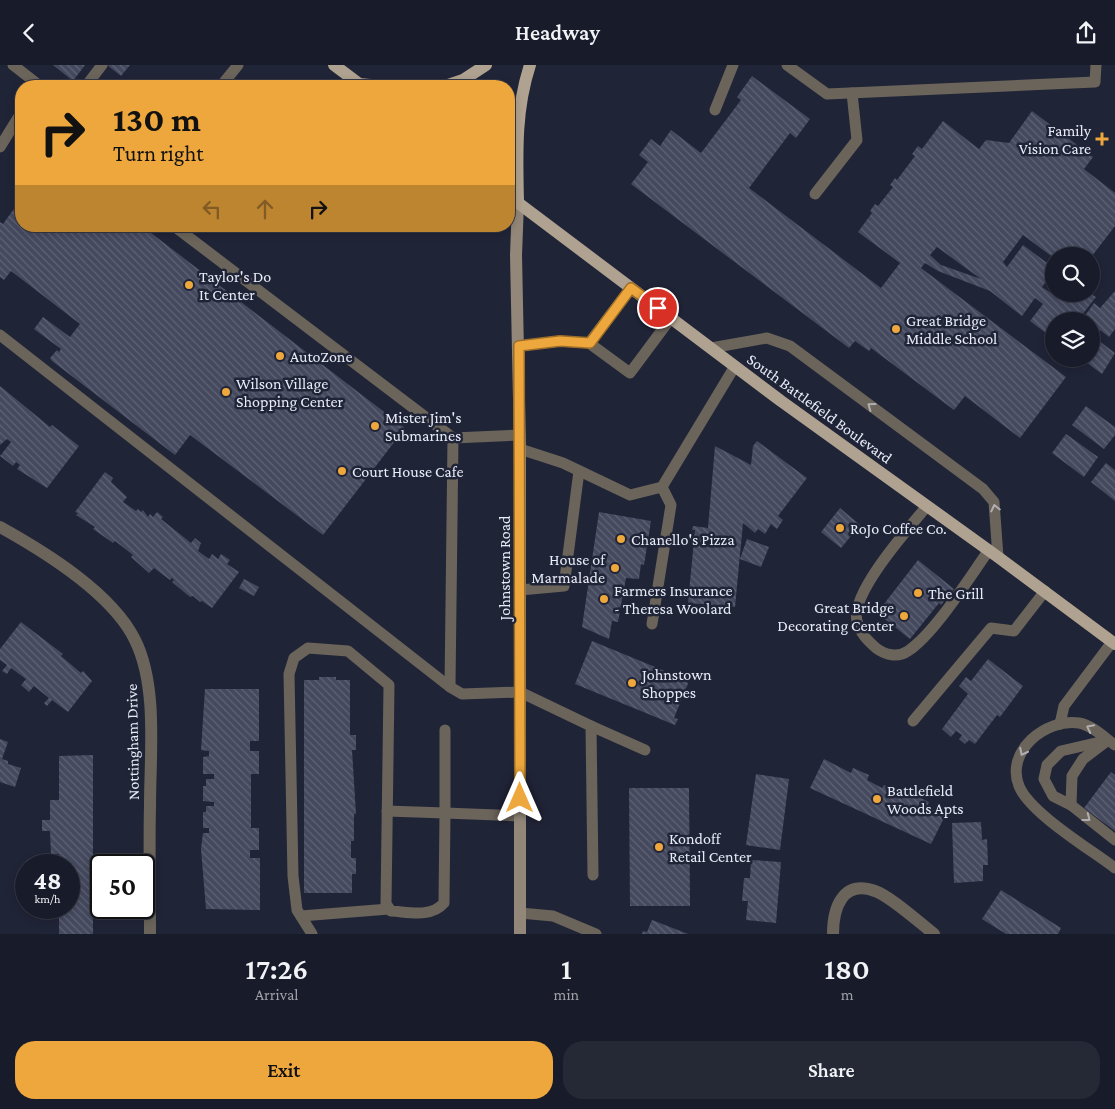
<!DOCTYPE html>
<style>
:root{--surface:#181b29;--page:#252835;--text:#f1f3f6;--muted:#9fa1a8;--line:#363946;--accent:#eea73d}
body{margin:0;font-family:"Crimson Pro",serif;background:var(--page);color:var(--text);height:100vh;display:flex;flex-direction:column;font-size:19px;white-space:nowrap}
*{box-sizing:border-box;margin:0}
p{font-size:16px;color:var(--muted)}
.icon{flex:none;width:28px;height:28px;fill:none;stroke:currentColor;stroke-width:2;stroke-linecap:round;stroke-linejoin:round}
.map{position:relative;height:869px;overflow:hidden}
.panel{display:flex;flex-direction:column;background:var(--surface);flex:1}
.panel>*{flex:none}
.top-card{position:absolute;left:15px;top:15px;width:500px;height:152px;border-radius:20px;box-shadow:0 2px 8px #0003,0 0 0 1px var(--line);background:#eea73d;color:#111;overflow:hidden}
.buttons{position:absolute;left:1045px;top:182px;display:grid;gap:10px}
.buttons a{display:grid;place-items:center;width:55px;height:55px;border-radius:50%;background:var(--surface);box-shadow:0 2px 8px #0003,0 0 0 1px var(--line);font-size:25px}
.speed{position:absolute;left:15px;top:789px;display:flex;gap:10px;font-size:25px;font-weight:700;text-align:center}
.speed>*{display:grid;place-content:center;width:65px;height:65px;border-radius:50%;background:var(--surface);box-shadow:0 2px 8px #0003,0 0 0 1px var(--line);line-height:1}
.speed small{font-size:12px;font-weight:400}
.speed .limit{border:2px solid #111;border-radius:8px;background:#fff;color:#111}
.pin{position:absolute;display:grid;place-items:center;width:42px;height:42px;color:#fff;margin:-21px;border:2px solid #fff;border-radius:50%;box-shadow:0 1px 5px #0007}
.me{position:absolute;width:55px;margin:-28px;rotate:0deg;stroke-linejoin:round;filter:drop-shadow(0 0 4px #0008)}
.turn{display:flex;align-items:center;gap:18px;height:105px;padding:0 15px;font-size:22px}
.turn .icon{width:65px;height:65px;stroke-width:2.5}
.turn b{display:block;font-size:35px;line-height:42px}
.lanes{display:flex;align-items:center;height:48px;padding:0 15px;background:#0003;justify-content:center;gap:25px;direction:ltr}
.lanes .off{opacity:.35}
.eta{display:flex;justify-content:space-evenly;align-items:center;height:85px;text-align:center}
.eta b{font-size:30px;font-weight:600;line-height:35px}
.primary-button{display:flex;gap:10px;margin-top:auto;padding:10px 15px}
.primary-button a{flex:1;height:58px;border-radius:20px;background:var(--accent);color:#111;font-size:20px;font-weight:600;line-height:58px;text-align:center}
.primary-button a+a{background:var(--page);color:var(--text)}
header{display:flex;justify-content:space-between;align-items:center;height:65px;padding:0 15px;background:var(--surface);font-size:22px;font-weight:600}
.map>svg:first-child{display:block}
</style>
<header><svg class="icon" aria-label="back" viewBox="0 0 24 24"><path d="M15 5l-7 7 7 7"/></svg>Headway<svg class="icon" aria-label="share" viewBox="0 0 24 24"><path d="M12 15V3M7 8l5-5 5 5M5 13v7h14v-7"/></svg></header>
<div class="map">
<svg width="1115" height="869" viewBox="0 0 1115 869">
<defs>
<pattern id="building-back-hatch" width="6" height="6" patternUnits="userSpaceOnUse" patternTransform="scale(1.25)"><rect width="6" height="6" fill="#45495e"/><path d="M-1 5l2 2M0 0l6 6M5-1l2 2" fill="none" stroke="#606376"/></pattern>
</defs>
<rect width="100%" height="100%" fill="#202437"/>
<g fill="url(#building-back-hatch)" fill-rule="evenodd">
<path d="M 53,0 L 85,0 L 73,16 Z"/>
<path d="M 107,0 L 130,0 L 121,11 Z"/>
<path d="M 752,11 L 810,54 L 796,73 L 790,68 L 749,123 L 881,223 L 900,198 L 858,167 L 872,148 L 870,146 L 875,139 L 878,141 L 893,122 L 890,120 L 895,113 L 897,115 L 915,91 L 912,89 L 918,81 L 922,84 L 943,56 L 979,84 L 986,75 L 1009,78 L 1032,46 L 1093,92 L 1084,104 L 1115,128 L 1115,161 L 1092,191 L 1054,191 L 1054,193 L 1023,170 L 1003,197 L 1007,202 L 1023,180 L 1054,203 L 1054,206 L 1042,222 L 1051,228 L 1054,224 L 1054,229 L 1091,229 L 1096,232 L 1082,250 L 1084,252 L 1094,238 L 1100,243 L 1115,226 L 1115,264 L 1109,272 L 1100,265 L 1094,272 L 1115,288 L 1102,309 L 1082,294 L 1091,294 L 1091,256 L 1054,256 L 1054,274 L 1030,256 L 1043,239 L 1035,233 L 1022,251 L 990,226 L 938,206 L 925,198 L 921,203 L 1066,312 L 1020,373 L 965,331 L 954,345 L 871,283 L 869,286 L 855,276 L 849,283 L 631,119 L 648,97 L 639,90 L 651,74 L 660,81 L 671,65 L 701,88 L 741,35 L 737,32 ZM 937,182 L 981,214 L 941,200 L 930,190 Z"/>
<path d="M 21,134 L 21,161 L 142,161 L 405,363 L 323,470 L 190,370 L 175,390 L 52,296 L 50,293 L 57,285 L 59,287 L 61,284 L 34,264 L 43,252 L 70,272 L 80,259 L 11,206 L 4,215 L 0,212 L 0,157 L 3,159 Z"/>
<path d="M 0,321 L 50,362 L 52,360 L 79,381 L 47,423 L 17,404 L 20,400 L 16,397 L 13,401 L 0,391 L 11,377 L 7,374 L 0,380 Z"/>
<path d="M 1086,341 L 1115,362 L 1115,370 L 1104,384 L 1072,360 Z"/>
<path d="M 1066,369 L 1098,392 L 1084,412 L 1052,388 Z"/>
<path d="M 757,376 L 807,413 L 778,451 L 783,455 L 777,464 L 771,459 L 765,469 L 758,464 L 755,468 L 743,458 L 735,542 L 688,538 L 695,465 L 692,465 L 693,461 L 708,463 L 715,381 L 751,400 L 753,381 Z"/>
<path d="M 1106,398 L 1115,405 L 1115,436 L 1091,417 Z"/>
<path d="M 105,407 L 113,413 L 111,417 L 127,432 L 123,437 L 136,446 L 138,444 L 141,447 L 143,445 L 148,452 L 150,449 L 153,452 L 157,447 L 163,452 L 161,454 L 191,478 L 195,473 L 201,478 L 198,486 L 209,494 L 212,489 L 218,494 L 221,489 L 230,495 L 227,499 L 239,507 L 212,543 L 202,536 L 200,537 L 193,531 L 190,532 L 172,517 L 174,515 L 172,513 L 170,515 L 154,503 L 149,508 L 131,492 L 133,490 L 115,476 L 113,478 L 93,464 L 95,462 L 76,450 L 78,448 L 75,447 Z"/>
<path d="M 840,443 L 860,460 L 841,483 L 821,467 Z"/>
<path d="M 599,447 L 651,456 L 644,500 L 641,499 L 639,514 L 626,513 L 618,557 L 612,556 L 609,574 L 582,562 Z"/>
<path d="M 747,474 L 769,482 L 761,502 L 740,494 Z"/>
<path d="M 918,495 L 954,524 L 941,540 L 939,538 L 910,574 L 877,548 Z"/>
<path d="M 244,514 L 259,522 L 254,531 L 239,523 Z"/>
<path d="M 21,557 L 63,589 L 61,591 L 81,608 L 83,606 L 92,616 L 68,647 L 52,635 L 47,641 L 44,638 L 49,633 L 34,621 L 29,627 L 21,620 L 26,614 L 11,603 L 7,609 L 2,606 L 7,600 L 0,595 L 0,584 Z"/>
<path d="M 592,576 L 689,616 L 674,653 L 678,654 L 675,660 L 575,619 Z"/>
<path d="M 988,594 L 1023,621 L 1000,652 L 997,650 L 975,679 L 969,675 L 965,679 L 959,674 L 962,670 L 956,666 L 951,672 L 942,664 L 968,629 L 959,621 L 966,612 L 971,616 Z"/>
<path d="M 319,612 L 336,612 L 336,615 L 350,615 L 350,670 L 356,670 L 356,685 L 352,685 L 356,749 L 354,749 L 354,776 L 351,776 L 351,793 L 356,793 L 356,809 L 352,809 L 352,828 L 304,828 L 304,615 L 319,615 Z"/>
<path d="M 205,624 L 259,624 L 259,676 L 250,676 L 250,686 L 259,686 L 259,709 L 251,709 L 251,763 L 259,763 L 259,785 L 250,785 L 250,793 L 260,793 L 260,845 L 206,844 L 201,784 L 203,768 L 209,768 L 209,763 L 203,763 L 203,747 L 206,747 L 206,741 L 214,741 L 214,737 L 203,736 L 203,721 L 206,721 L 206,714 L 214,714 L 214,709 L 203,709 L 203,692 L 209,691 L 209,686 L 201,685 Z"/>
<path d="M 0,674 L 8,677 L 2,694 L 8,696 L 8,699 L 21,703 L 15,722 L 0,717 Z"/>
<path d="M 93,690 L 93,869 L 59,869 L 59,845 L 50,845 L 50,842 L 69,842 L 69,800 L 59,800 L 59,789 L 51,789 L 50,766 L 42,766 L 42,755 L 50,755 L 50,735 L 59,735 L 59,691 Z"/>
<path d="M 824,694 L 851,708 L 853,703 L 869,710 L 867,715 L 882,723 L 884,720 L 904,730 L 906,726 L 929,737 L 927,742 L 945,751 L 931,779 L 810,723 Z"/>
<path d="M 1111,707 L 1115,710 L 1115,766 L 1084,743 Z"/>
<path d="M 756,709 L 789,714 L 780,785 L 746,780 Z"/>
<path d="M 629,723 L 689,723 L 690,841 L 630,841 Z"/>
<path d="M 981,757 L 982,775 L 987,774 L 988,800 L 983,800 L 983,816 L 954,818 L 952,758 Z"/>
<path d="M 751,795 L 781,797 L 776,858 L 746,855 L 748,836 L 742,836 L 744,813 L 750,813 Z"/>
<path d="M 1001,825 L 1061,863 L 1058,869 L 1006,869 L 982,854 Z"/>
<path d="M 652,855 L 688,869 L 642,869 L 643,866 L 647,867 Z"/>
</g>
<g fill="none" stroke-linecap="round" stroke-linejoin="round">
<g stroke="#6b645b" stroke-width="11">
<path d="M 13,0 L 40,21"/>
<path d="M 787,0 L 827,29 L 1095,17 L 1096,0"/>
<path d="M 86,21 L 102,0"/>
<path d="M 221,21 L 238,0"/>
<path d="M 715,45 L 733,0"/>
<path d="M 0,82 L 21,48"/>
<path d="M 815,129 L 857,75 L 852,28"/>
<path d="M 174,161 L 453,373 L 520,370"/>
<path d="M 0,270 L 450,622 L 462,629 L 520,627 L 591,661 L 593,810"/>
<path d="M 589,278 L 631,223"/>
<path d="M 519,281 L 560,276 L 589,278 L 630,308 L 671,253"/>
<path d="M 711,283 L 767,273 L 790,281 L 983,424 L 994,437 L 998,492"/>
<path d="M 520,384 L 563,398 L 630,430 L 662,422 L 735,301"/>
<path d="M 927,441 C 909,463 850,528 857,556 C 860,568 867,575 876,583 C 885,590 898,593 908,586 C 935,568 969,513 989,485"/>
<path d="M 520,525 L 564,521 L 579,406"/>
<path d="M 652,559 L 671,440 L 662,422"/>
<path d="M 450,622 L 453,373"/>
<path d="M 913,656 L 991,563 L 1014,566 L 1045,526"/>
<path d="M 1060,659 L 1064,641 L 1112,577"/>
<path d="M 591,661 L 645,685"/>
<path d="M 1108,675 L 1083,694 L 1072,711 L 1071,740 L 1115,775"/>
<path d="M 1115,680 C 1105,673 1092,660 1079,658 C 1046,653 1005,686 1019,721 C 1030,748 1090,784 1115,803"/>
<path d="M 1071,740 L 1053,731 L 1044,714 L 1047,700 L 1061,686 L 1104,676"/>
<path d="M 387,746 L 445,748 L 445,665"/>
<path d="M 520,848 L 553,851 L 596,869"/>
<path d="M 301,851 L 389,844"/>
<path d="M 312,869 L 297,845 L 293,811 L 289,609 L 294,593 L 308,583 L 348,586 L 389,620 L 386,839 L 391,846 C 409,847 431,853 444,838 L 445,748 L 520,751"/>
</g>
<g stroke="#6b645b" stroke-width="12">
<path d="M 0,462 C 45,487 112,528 135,575 C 158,621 150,690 150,740 C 149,783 150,826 150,869"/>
<path d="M 833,869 C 833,844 842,814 875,826 C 890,831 920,858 934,869"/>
</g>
<path stroke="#928779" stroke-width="12" d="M 518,138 L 516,190 L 520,384 L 520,869"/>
<g stroke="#b0a290" stroke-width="12">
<path d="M 334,0 L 362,21"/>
<path d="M 359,19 L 382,21"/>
<path d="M 445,21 L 463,15 L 486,0"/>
<path d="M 509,131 L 781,336 L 998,492 L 1115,579"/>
<path d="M 518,138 C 517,90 515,46 530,0"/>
</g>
</g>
<defs><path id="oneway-chevron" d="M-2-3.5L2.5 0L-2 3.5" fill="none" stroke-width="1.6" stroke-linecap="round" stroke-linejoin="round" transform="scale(1.25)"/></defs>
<g stroke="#b0aeb1">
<use href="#oneway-chevron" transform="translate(871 341) rotate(-144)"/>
<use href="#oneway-chevron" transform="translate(995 443) rotate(-103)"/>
<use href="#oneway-chevron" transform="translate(1090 663) rotate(-153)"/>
<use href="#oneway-chevron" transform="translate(1023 687) rotate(117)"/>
<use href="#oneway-chevron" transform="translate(1087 753) rotate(38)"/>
</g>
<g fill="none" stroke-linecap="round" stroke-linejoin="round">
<defs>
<path id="route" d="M 520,733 L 519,281 L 560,276 L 590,278 L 631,223 L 658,243"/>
</defs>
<use href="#route" stroke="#9b6d28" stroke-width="12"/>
<use href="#route" stroke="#eea73d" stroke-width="9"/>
</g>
<g fill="#eea73d" stroke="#202437" stroke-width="2">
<path d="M1099.5 66.5h5v5h5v5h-5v5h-5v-5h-5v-5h5z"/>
<circle cx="189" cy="220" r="5"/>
<circle cx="896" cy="264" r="5"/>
<circle cx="280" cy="291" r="5"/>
<circle cx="226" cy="327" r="5"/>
<circle cx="375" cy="361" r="5"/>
<circle cx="342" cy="406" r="5"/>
<circle cx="840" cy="463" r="5"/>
<circle cx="621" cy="474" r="5"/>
<circle cx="615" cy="503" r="5"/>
<circle cx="918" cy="528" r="5"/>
<circle cx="604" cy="534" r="5"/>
<circle cx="904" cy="551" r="5"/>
<circle cx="632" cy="618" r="5"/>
<circle cx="877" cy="734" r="5"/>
<circle cx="659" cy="782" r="5"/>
</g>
<g text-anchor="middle" stroke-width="5" stroke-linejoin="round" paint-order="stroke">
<g font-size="16" fill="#e8ebf8" stroke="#202437" text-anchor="start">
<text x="1091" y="71" text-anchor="end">Family<tspan x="1091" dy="18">Vision Care</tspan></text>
<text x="199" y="217">Taylor's Do<tspan x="199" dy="18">It Center</tspan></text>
<text x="906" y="261">Great Bridge<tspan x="906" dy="18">Middle School</tspan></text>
<text x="290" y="297">AutoZone</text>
<text x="236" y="324">Wilson Village<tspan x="236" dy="18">Shopping Center</tspan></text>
<text x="385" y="358">Mister Jim's<tspan x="385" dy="18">Submarines</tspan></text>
<text x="352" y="412">Court House Cafe</text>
<text x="850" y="469">RoJo Coffee Co.</text>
<text x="631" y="480">Chanello's Pizza</text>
<text x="605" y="500" text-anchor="end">House of<tspan x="605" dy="18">Marmalade</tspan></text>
<text x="614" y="531">Farmers Insurance<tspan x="614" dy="18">- Theresa Woolard</tspan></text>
<text x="928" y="534">The Grill</text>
<text x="894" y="548" text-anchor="end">Great Bridge<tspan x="894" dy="18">Decorating Center</tspan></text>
<text x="642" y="615">Johnstown<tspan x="642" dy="18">Shoppes</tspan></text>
<text x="887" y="731">Battlefield<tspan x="887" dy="18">Woods Apts</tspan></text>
<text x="669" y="779">Kondoff<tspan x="669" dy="18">Retail Center</tspan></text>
</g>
<g font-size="16" fill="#e8ebf8" stroke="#202437">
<text transform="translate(820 343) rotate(36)" y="6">South Battlefield Boulevard</text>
<text transform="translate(504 503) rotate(-90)" y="6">Johnstown Road</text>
<text transform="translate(132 677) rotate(-91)" y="6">Nottingham Drive</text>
</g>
</g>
</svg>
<div class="buttons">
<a><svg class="icon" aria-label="search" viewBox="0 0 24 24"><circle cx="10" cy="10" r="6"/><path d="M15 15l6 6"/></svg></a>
<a><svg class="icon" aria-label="layers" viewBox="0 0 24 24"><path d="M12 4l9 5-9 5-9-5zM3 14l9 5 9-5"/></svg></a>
</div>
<div class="speed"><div>48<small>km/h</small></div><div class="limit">50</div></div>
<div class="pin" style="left:658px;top:243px;background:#d93025"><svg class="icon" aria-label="arrive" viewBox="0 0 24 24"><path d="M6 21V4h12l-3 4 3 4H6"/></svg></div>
<svg class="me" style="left:520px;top:733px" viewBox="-20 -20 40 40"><path d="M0-17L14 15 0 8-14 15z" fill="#eea73d" stroke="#fff" stroke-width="4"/></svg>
<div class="top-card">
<div class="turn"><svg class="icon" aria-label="right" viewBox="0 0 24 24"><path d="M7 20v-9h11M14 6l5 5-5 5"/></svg><div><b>130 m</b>Turn right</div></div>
<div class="lanes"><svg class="icon off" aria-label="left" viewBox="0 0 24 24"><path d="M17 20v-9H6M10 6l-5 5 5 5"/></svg><svg class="icon off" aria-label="ahead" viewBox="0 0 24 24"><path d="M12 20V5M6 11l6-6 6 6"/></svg><svg class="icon" aria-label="right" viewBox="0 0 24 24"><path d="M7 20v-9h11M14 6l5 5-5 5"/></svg></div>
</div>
</div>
<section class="panel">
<div class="eta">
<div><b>17:26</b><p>Arrival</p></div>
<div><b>1</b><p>min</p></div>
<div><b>180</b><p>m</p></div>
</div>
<div class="primary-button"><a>Exit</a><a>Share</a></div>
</section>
